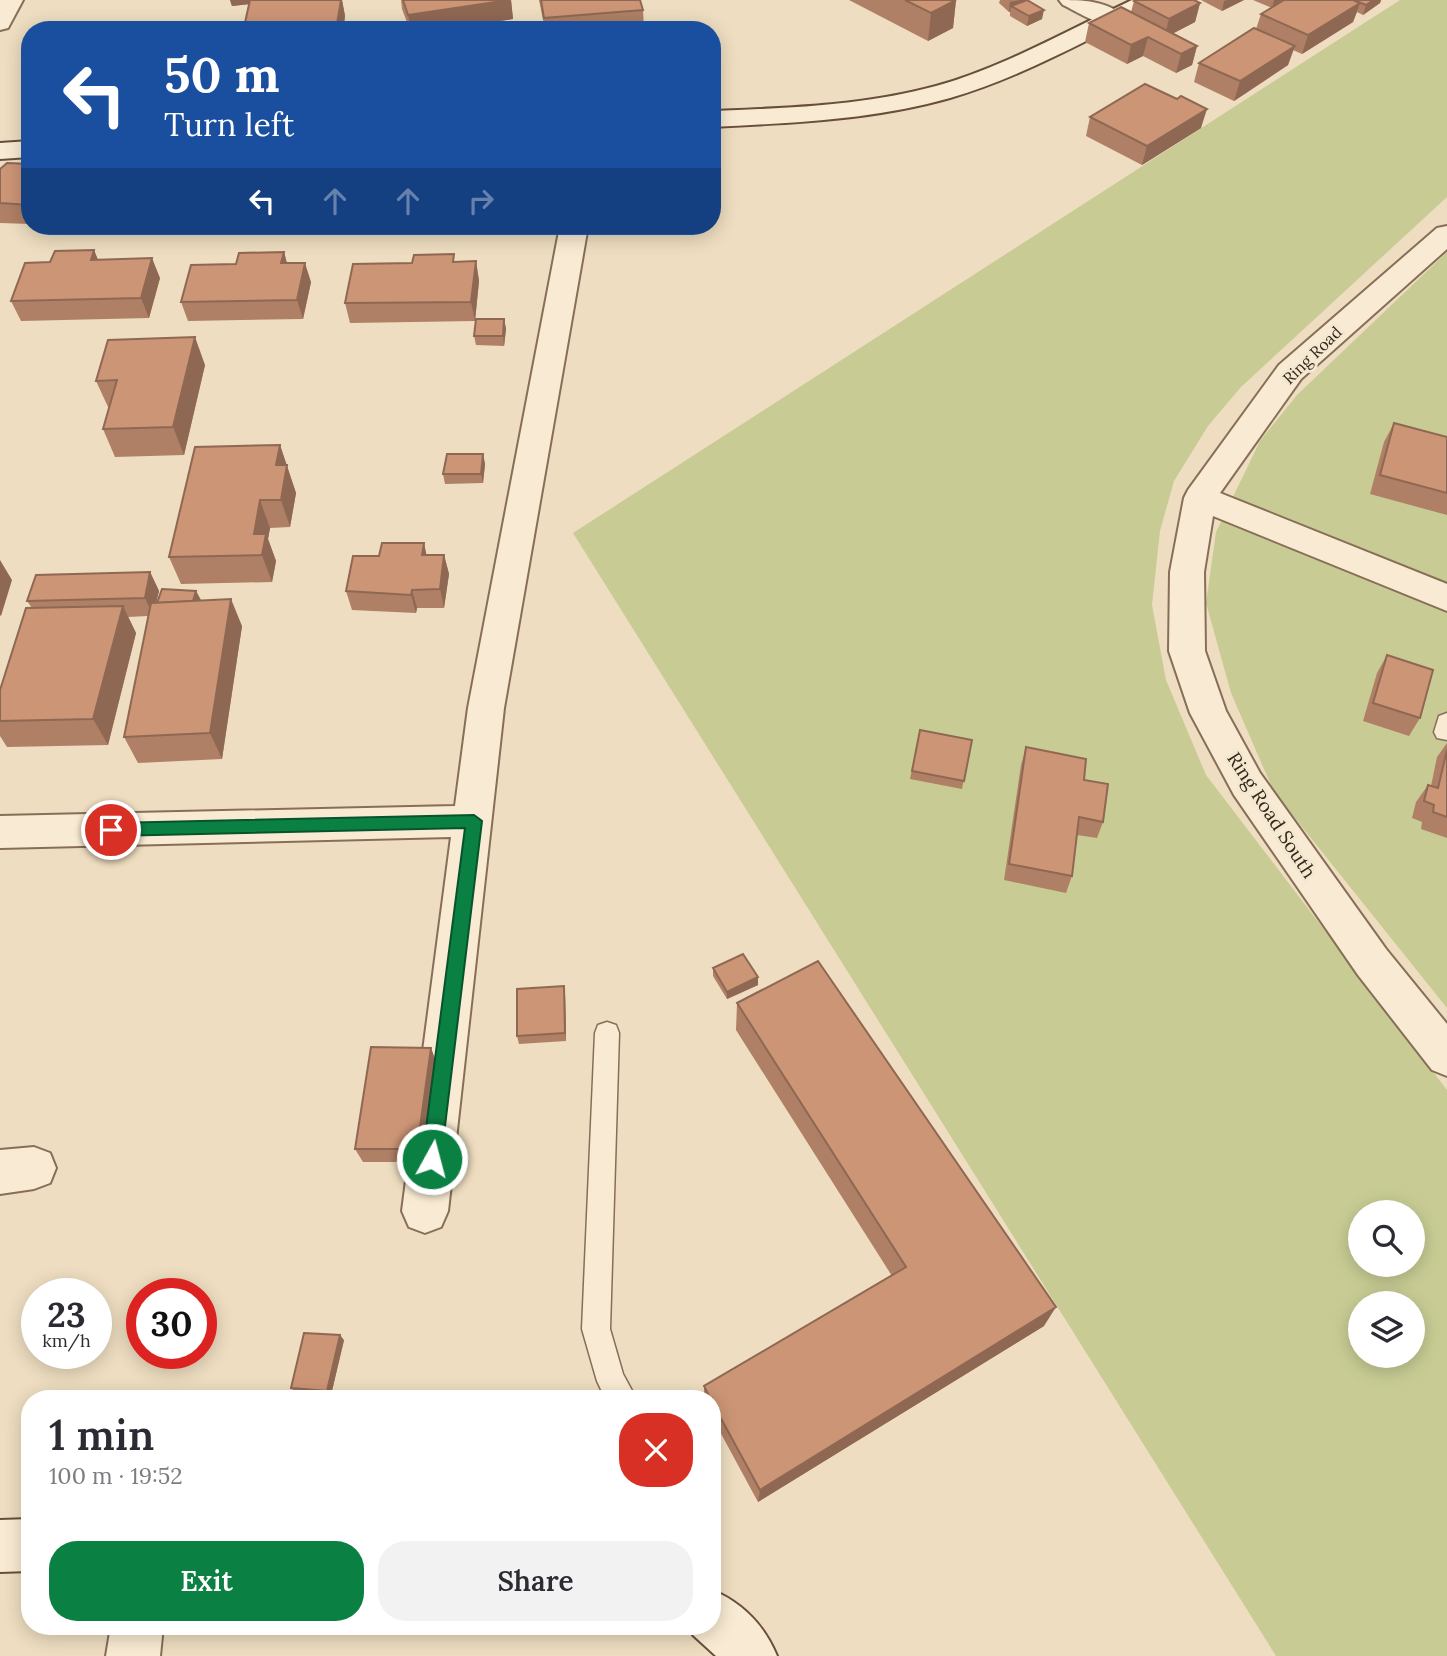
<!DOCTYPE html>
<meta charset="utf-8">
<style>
:root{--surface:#fff;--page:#f2f2f3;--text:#2b2b33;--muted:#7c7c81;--accent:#0b8043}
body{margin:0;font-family:Lora,serif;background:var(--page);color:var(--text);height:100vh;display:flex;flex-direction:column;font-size:26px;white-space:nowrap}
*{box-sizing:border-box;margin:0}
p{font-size:23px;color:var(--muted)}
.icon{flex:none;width:38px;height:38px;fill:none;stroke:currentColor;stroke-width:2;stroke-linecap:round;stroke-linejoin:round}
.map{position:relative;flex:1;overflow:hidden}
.panel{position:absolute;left:21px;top:1390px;width:700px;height:245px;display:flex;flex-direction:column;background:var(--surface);border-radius:28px;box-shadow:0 4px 18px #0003}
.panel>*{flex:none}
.guide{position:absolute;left:21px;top:21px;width:700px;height:214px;border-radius:28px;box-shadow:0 4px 18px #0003;background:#1a4fa0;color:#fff;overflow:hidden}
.controls{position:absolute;left:1348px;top:1200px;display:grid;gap:14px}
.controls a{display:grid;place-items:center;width:77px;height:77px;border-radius:50%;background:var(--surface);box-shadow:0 4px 18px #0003;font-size:35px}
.speed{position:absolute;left:21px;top:1278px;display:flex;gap:14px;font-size:35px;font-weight:700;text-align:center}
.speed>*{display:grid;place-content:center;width:91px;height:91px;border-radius:50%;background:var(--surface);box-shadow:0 4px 18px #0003;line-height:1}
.speed small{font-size:18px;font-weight:400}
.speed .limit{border:10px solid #d22;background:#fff;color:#111}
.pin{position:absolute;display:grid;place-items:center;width:60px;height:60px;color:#fff;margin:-30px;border:4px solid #fff;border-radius:50%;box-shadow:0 2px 7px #0007}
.me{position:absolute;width:77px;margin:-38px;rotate:7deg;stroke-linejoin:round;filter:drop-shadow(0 0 5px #0008)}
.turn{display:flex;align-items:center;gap:24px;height:147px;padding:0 28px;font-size:32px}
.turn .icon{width:91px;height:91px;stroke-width:2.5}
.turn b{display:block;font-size:49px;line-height:60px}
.lanes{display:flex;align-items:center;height:66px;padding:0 28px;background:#0003;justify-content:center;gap:35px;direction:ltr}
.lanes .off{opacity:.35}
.round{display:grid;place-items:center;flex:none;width:74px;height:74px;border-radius:28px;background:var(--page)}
.summary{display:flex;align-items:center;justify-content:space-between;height:119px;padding:0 28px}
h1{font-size:42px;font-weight:600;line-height:52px}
.cta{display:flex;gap:14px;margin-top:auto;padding:14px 28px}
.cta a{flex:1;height:80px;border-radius:28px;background:var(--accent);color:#fff;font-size:28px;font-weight:600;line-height:80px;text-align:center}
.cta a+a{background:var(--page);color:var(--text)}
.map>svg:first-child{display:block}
</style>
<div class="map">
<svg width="1447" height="1656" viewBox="0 0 1447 1656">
<rect width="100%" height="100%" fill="#eeddc0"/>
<g fill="#c8cc94" fill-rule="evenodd">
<path d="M 1400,0 L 1447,0 L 1447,197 L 1241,387 L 1208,426 L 1174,481 L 1160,531 L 1152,605 L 1166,680 L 1206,775 L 1447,1090 L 1447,1656 L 1276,1656 L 573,533 ZM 1360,1213 L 1412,1213 L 1412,1265 L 1360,1265 ZM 1360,1304 L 1412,1304 L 1412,1356 L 1360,1356 Z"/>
<path d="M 1447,252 L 1447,1008 L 1274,792 L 1231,693 L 1206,603 L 1216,532 L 1260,441 L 1297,395 Z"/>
</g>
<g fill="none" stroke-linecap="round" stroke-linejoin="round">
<defs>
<g id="lane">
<path d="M 1447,713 L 1447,740 L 1437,738 L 1434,732 L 1439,716 Z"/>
<path d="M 607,1022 L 616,1025 L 619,1033 L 610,1329 L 623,1374 L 636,1398 L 605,1398 L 597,1381 L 582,1329 L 595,1033 L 598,1025 Z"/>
</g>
<g id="street">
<path d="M 0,0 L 23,0 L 8,28 L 0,30 Z"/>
<path d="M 1059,0 C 1080,0 1111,0 1125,19 L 1121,24 C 1102,29 1080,13 1063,5 Z"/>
<path d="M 560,226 L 588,226 L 504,708 L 448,1211 L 441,1227 L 425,1233 L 409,1227 L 402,1211 L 451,837 L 0,848 L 0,816 L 455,806 L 468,708 Z"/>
<path d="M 1447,226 L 1447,249 L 1301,379 L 1220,493 L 1447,584 L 1447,611 L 1213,516 L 1204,572 L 1205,651 L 1226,711 L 1260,773 L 1386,949 L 1447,1024 L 1447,1076 L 1432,1070 L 1358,975 L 1234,795 L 1190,713 L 1169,651 L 1170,572 L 1184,498 L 1188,490 L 1279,365 L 1437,228 Z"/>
<path d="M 34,1147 L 50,1153 L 56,1168 L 50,1183 L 34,1189 L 0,1194 L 0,1150 Z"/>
<path d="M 111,1626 L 163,1626 L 160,1656 L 106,1656 Z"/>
</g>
<g id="secondary">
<path d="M 1132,0 L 1163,0 L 1159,5 C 1091,37 1023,77 950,98 C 873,120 791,123 712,127 L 712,111 C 786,108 863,106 936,86 C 1004,67 1068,30 1132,0 Z"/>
<path d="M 30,141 L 30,157 L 0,159 L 0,143 Z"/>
<path d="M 30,1519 L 30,1571 L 0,1572 L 0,1520 Z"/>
<path d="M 712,1590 C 743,1603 764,1625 777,1656 L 716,1656 L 693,1635 L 690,1626 L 712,1626 Z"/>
</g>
</defs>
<use href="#lane" stroke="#876e58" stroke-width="3"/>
<use href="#street" stroke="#876e58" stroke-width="4"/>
<use href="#secondary" stroke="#684f3b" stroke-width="4"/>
<use href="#lane" fill="#f9ebd3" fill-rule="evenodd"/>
<use href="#street" fill="#f9ebd3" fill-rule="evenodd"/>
<use href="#secondary" fill="#f9ebd3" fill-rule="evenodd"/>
</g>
<g fill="#af8065">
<path d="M 230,0 L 342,0 L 345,16 L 343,30 L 245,30 L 244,27 L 249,4 L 232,6 Z"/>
<path d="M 401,0 L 511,0 L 513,19 L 441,30 L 410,30 L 402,9 Z"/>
<path d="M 539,0 L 640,0 L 643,10 L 644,29 L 545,30 Z"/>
<path d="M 849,0 L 956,0 L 953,28 L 928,41 Z"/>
<path d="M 1000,0 L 1027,0 L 1042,19 L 1027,26 L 1010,16 L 1010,12 L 1009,12 L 999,3 Z"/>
<path d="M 1201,0 L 1244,0 L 1222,11 Z"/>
<path d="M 1253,0 L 1283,0 L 1272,7 L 1284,0 L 1381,0 L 1380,3 L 1363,15 L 1357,12 L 1353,22 L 1302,54 L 1293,50 L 1288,65 L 1234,101 L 1194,82 L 1199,63 L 1256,29 L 1261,14 L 1272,8 Z"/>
<path d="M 1134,1 L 1200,3 L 1195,22 L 1172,34 L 1197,46 L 1192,65 L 1176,73 L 1143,56 L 1127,64 L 1085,42 L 1089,23 L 1131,12 Z"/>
<path d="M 1177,99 L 1201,128 L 1142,165 L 1086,136 L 1090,117 Z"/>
<path d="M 30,164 L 30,224 L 0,223 L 0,169 Z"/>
<path d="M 94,250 L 98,260 L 160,278 L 149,318 L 21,321 L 11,301 L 50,262 Z"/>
<path d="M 284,252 L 287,263 L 311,282 L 303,319 L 188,321 L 181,302 L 236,264 Z"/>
<path d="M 476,261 L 479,281 L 475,321 L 350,323 L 345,303 L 412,263 Z"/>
<path d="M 504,319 L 506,329 L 504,346 L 476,345 L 474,336 Z"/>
<path d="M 205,365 L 184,455 L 115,457 L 103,429 L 109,409 L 96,381 Z"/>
<path d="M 1394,423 L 1447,437 L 1447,515 L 1370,494 L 1384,442 Z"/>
<path d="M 280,445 L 296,493 L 290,527 L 270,528 L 268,539 L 276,561 L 272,582 L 181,584 L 169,557 Z"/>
<path d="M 483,454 L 485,464 L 483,483 L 445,484 L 443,474 Z"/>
<path d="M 424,543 L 426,555 L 444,555 L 449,574 L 444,608 L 417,608 L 416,613 L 352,610 L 346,591 L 379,556 Z"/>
<path d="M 150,572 L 159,591 L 156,603 L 196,591 L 200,601 L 242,626 L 222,759 L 138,763 L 124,737 L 148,616 L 128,617 L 136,633 L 108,745 L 7,747 L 0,736 L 0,690 L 32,608 L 27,601 Z"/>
<path d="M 1387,655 L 1420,718 L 1409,736 L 1363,721 L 1377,673 Z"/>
<path d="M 920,730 L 972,740 L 962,789 L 910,779 Z"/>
<path d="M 1447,743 L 1447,838 L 1421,829 L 1422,822 L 1412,818 L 1416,802 L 1428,785 L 1431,786 L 1437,757 Z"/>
<path d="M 1026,747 L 1084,780 L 1103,822 L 1097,838 L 1077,835 L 1072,876 L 1066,893 L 1004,880 L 1021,765 Z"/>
<path d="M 713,968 L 758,977 L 758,985 L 727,999 L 713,976 Z"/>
<path d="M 564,986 L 565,993 L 566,1041 L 519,1044 L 517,1036 Z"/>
<path d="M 737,1003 L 1044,1326 L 758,1502 L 712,1417 L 712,1398 L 704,1398 L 704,1386 L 892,1276 L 736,1030 Z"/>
<path d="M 431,1048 L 436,1062 L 423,1162 L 363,1162 L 355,1149 Z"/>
<path d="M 344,1340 L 331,1395 L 296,1393 L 291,1388 Z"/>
</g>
<g fill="#8f6853">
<path d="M 230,0 L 290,0 L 232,6 Z"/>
<path d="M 341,0 L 342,0 L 345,16 L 343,30 L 338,30 L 337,24 Z"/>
<path d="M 511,0 L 513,19 L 441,30 L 411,30 L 408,15 Z"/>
<path d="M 956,0 L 953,28 L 928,41 L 931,13 Z"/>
<path d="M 1020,0 L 1025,0 L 1011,6 L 1010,12 L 1009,12 L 1010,2 Z"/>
<path d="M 1227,0 L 1244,0 L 1222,11 L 1224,1 Z"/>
<path d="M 1274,0 L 1283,0 L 1272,8 Z"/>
<path d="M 1374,0 L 1381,0 L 1380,3 L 1363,15 L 1366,5 Z"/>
<path d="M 1200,3 L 1195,22 L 1164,38 L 1169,19 Z"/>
<path d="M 1360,3 L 1353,22 L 1302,54 L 1308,35 Z"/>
<path d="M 1044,10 L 1042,19 L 1027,26 L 1029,16 Z"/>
<path d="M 1148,37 L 1143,56 L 1127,64 L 1131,45 Z"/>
<path d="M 1197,46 L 1192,65 L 1176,73 L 1181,54 Z"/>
<path d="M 1295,46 L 1288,65 L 1234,101 L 1240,81 Z"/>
<path d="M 1207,109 L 1201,128 L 1142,165 L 1147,146 Z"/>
<path d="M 94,250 L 102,270 L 91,260 Z"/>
<path d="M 284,252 L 289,272 L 281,263 Z"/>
<path d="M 152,258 L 160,278 L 149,318 L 141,298 Z"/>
<path d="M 476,261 L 479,281 L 475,321 L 471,302 Z"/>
<path d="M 305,263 L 311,282 L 303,319 L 297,300 Z"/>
<path d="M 504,319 L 506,329 L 504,346 L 503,336 Z"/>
<path d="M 195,337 L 205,365 L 184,455 L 173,427 Z"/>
<path d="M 280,445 L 296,493 L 290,527 L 281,500 L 276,465 Z"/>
<path d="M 483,454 L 485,464 L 483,483 L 481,474 Z"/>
<path d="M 260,500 L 270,528 L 268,539 L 276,561 L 272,582 L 254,534 Z"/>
<path d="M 424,543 L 428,562 L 422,555 Z"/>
<path d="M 444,555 L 449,574 L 444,608 L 440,589 Z"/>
<path d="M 0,560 L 12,580 L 1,616 L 0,615 Z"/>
<path d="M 150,572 L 159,591 L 153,616 L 145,598 Z"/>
<path d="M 412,590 L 417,608 L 416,613 L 411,595 Z"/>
<path d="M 196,591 L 201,600 L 194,621 L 190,612 Z"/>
<path d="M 231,599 L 242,626 L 222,759 L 210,733 Z"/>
<path d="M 123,606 L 136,633 L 108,745 L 93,719 Z"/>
<path d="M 758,977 L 758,985 L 727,999 L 727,992 Z"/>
<path d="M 564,986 L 565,993 L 566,1041 L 565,1033 Z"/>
<path d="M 431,1048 L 436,1062 L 423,1162 L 417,1149 Z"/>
<path d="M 1056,1307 L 1044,1326 L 758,1502 L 760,1490 Z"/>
<path d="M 340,1335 L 344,1340 L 331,1395 L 327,1391 Z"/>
</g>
<g fill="#cc9576" stroke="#8f6853" stroke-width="2">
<path d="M 250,0 L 341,0 L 337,24 L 244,27 Z"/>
<path d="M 403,0 L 509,0 L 408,15 Z"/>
<path d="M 541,0 L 640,0 L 643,10 L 544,18 Z"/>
<path d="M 905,0 L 956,0 L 931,13 Z"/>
<path d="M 1027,0 L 1044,10 L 1029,16 L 1011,6 Z"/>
<path d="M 1136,0 L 1194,0 L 1200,3 L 1169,19 L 1134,1 Z"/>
<path d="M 1284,0 L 1353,0 L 1360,3 L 1308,35 L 1261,14 Z"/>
<path d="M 1354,0 L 1374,0 L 1366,5 Z"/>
<path d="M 1121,7 L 1197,46 L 1181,54 L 1148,37 L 1131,45 L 1089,23 Z"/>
<path d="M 1254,28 L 1295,46 L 1240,81 L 1199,63 Z"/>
<path d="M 1145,84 L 1177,99 L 1181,96 L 1207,109 L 1147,146 L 1090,117 Z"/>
<path d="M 7,163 L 30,164 L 30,205 L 0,203 L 0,169 Z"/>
<path d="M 94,250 L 91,260 L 152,258 L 141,298 L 11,301 L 25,263 L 50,262 L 55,251 Z"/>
<path d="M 284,252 L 281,263 L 305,263 L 297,300 L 181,302 L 191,265 L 236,264 L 239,253 Z"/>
<path d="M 454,254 L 453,262 L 476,261 L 471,302 L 345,303 L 353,264 L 412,263 L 414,255 Z"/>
<path d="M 476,319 L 504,319 L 503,336 L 474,336 Z"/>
<path d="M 195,337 L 173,427 L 103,429 L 117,380 L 96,381 L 108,340 Z"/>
<path d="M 1394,423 L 1447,437 L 1447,493 L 1380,475 Z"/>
<path d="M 280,445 L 276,465 L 287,465 L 281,500 L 260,500 L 254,534 L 266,534 L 262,555 L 169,557 L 195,447 Z"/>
<path d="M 447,454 L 483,454 L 481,474 L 443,474 Z"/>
<path d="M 382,543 L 424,543 L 422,555 L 444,555 L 440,589 L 412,590 L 411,595 L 346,591 L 353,556 L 379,556 Z"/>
<path d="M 150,572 L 145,598 L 27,601 L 36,575 Z"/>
<path d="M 162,589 L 196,591 L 193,601 L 157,603 Z"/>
<path d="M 231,599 L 210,733 L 124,737 L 151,603 Z"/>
<path d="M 123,606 L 93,719 L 0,721 L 0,690 L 26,608 Z"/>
<path d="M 1387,655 L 1433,670 L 1420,718 L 1373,703 Z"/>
<path d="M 920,730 L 972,740 L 964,781 L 912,771 Z"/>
<path d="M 1026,747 L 1086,759 L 1084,780 L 1108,784 L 1103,822 L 1079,817 L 1072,876 L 1009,864 Z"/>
<path d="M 1447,750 L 1447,817 L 1433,812 L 1434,805 L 1424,801 L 1428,785 L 1438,788 Z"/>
<path d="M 743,954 L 758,977 L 727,992 L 713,968 Z"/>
<path d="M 818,961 L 1056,1307 L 760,1490 L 712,1402 L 712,1398 L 710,1398 L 704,1386 L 906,1267 L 737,1003 Z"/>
<path d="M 564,986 L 565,1033 L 517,1036 L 517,989 Z"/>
<path d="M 371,1047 L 431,1048 L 417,1149 L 355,1149 Z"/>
<path d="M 304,1333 L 340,1335 L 327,1391 L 291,1388 Z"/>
</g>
<path fill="#0b8043" stroke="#07532c" stroke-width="2" d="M 474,815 L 482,821 L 441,1159 L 438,1165 L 432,1168 L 425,1165 L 422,1159 L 465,828 L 111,836 L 106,834 L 104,830 L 106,825 L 111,823 Z"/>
<g text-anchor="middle" stroke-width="6" stroke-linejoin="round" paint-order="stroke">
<g font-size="16" fill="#36271d" stroke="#f5e8d0">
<text transform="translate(1312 355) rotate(-44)" y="6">Ring Road</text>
</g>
<g font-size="19" fill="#36271d" stroke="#f5e8d0">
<text transform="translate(1272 815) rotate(57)" y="7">Ring Road South</text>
</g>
</g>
</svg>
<div class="controls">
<a><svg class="icon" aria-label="search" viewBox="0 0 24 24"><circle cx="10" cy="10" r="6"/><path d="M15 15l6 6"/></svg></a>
<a><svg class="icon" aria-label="layers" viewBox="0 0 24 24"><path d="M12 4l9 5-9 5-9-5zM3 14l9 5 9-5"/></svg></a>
</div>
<div class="speed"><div>23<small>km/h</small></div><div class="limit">30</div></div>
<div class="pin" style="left:111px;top:830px;background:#d93025"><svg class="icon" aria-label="arrive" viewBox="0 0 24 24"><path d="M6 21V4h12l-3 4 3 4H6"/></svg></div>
<svg class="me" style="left:432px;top:1159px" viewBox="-20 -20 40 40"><circle r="17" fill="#0b8043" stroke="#fff" stroke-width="3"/><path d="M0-11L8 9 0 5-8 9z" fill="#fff"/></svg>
<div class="guide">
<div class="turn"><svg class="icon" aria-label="left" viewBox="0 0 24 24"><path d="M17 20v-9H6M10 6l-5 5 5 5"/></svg><div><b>50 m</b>Turn left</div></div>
<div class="lanes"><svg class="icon" aria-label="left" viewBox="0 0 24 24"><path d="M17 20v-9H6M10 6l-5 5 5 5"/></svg><svg class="icon off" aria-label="ahead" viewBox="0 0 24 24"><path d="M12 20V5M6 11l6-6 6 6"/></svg><svg class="icon off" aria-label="ahead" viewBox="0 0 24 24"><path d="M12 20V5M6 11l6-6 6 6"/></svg><svg class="icon off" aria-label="right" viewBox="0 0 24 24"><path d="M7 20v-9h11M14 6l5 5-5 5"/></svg></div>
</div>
<section class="panel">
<div class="summary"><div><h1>1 min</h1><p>100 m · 19:52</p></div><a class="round" style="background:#d93025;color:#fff"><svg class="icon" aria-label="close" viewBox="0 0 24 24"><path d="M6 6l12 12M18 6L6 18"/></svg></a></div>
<div class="cta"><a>Exit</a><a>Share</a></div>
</section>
</div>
